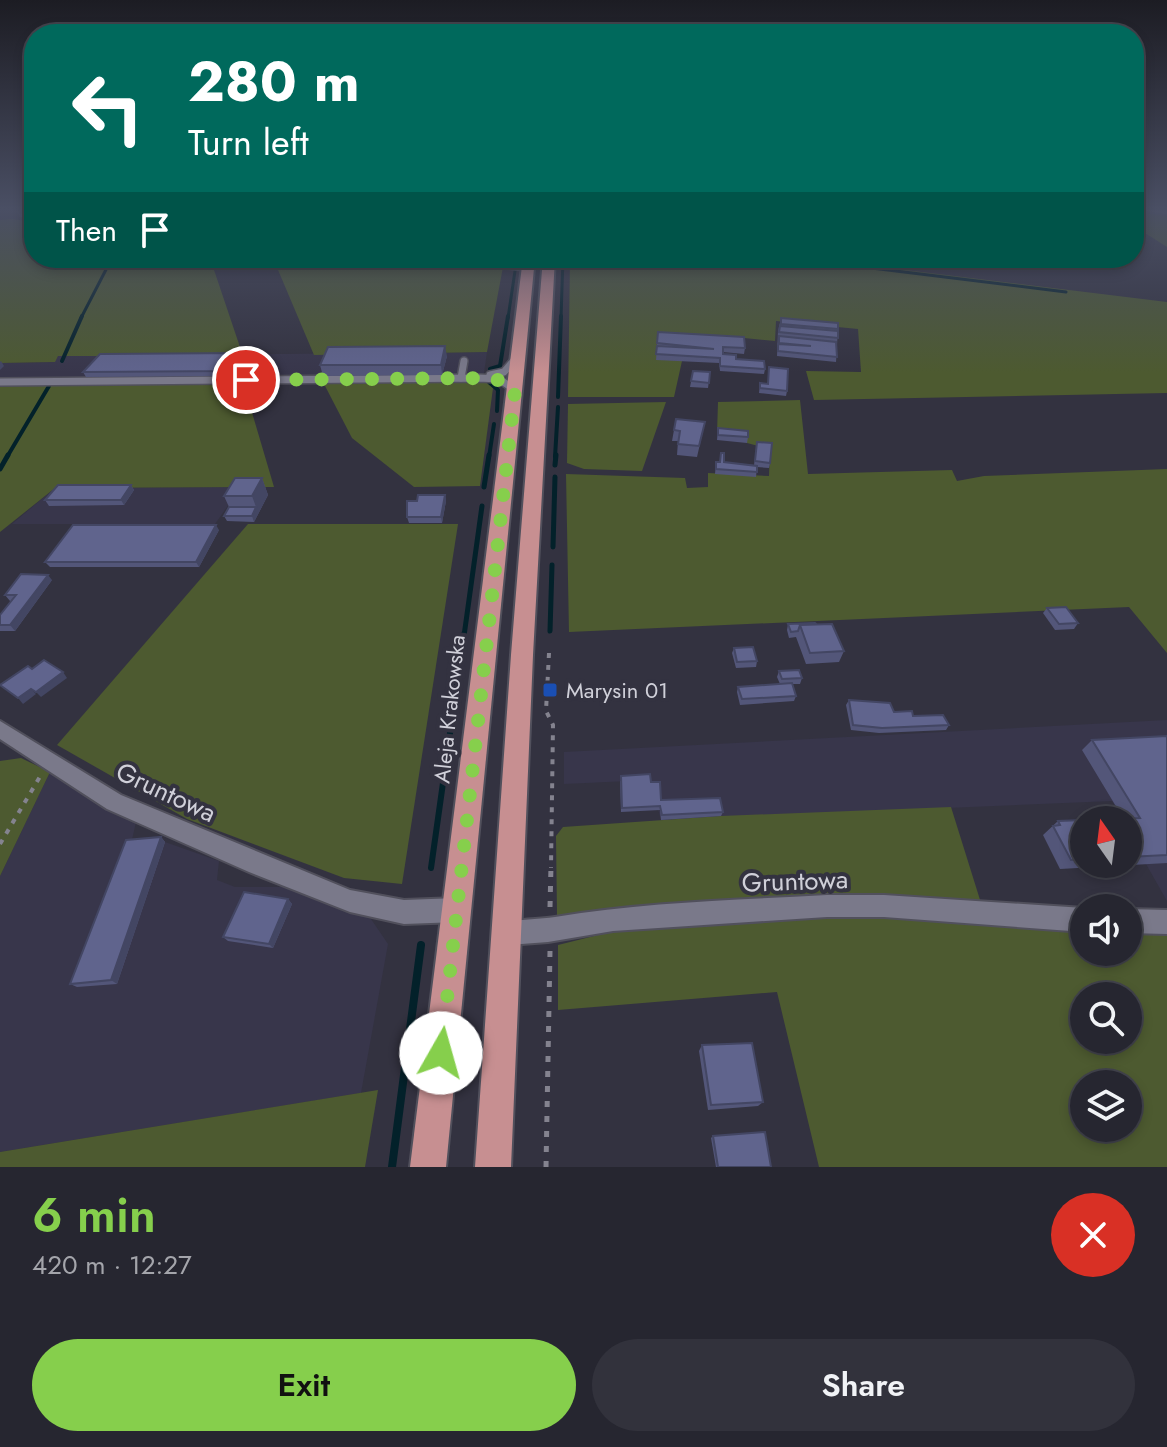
<!DOCTYPE html>
<meta charset="utf-8">
<style>
:root{--surface:#262630;--page:#32323c;--text:#f1f3f6;--muted:#a4a5ab;--line:#42434c;--accent:#86cf4c}
body{margin:0;font-family:Jost,sans-serif;background:var(--page);color:var(--text);height:100vh;display:flex;flex-direction:column;font-size:30px;white-space:nowrap}
*{box-sizing:border-box;margin:0}
p{font-size:26px;color:var(--muted)}
.icon{flex:none;width:44px;height:44px;fill:none;stroke:currentColor;stroke-width:2;stroke-linecap:round;stroke-linejoin:round}
.map{position:relative;height:1167px;overflow:hidden}
.drawer{display:flex;flex-direction:column;background:var(--surface);flex:1}
.drawer>*{flex:none}
.banner{position:absolute;left:24px;top:24px;width:1120px;height:244px;border-radius:32px;box-shadow:0 4px 12px #0003,0 0 0 2px var(--line);background:#00695c;color:#fff;overflow:hidden}
.needle{width:52px;rotate:346deg}
.buttons{position:absolute;left:1070px;top:806px;display:grid;gap:16px}
.buttons a{display:grid;place-items:center;width:72px;height:72px;border-radius:50%;background:var(--surface);box-shadow:0 4px 12px #0003,0 0 0 2px var(--line);font-size:40px}
.pin{position:absolute;display:grid;place-items:center;width:68px;height:68px;color:#fff;margin:-34px;border:4px solid #fff;border-radius:50%;box-shadow:0 2px 8px #0007}
.me{position:absolute;width:88px;margin:-44px;rotate:7deg;stroke-linejoin:round;filter:drop-shadow(0 0 6px #0008)}
.turn{display:flex;align-items:center;gap:28px;height:168px;padding:0 32px;font-size:36px}
.turn .icon{width:104px;height:104px;stroke-width:2.5}
.turn b{display:block;font-size:56px;line-height:68px}
.then{display:flex;align-items:center;height:76px;padding:0 32px;background:#0003;gap:16px;font-size:30px}
.round{display:grid;place-items:center;flex:none;width:84px;height:84px;border-radius:42px;background:var(--page)}
.headline{display:flex;align-items:center;justify-content:space-between;height:136px;padding:0 32px}
h1{font-size:48px;font-weight:600;line-height:60px;color:var(--accent)}
.button{display:flex;gap:16px;margin-top:auto;padding:16px 32px}
.button a{flex:1;height:92px;border-radius:48px;background:var(--accent);color:#111;font-size:32px;font-weight:600;line-height:92px;text-align:center}
.button a+a{background:var(--page);color:var(--text)}
.map>svg:first-child{display:block}
</style>
<div class="map">
<svg width="1167" height="1167" viewBox="0 0 1167 1167">
<rect width="100%" height="100%" fill="#333240"/>
<g fill="#38364b">
<path d="M 487,352 L 483,380 L 0,384 L 0,363 L 54,362 L 58,356 Z"/>
<path d="M 241,487 L 215,524 L 12,524 L 55,488 Z"/>
<path d="M 1167,720 L 1167,901 L 1146,864 L 1128,820 L 1124,820 L 1112,801 L 661,820 L 650,780 L 564,784 L 564,752 Z"/>
<path d="M 50,772 L 136,822 L 131,844 L 165,842 L 219,861 L 217,880 L 235,887 L 284,887 L 371,919 L 388,944 L 361,1093 L 0,1152 L 0,876 Z"/>
</g>
<g fill="#4d5a30" fill-rule="evenodd">
<path d="M 1134,213 L 1167,215 L 1167,247 L 1134,226 Z"/>
<path d="M 12,219 L 34,222 L 34,258 L 210,258 L 243,356 L 58,356 L 55,362 L 0,363 L 0,220 Z"/>
<path d="M 273,258 L 391,258 L 503,267 L 487,352 L 314,355 Z"/>
<path d="M 844,258 L 848,263 L 1167,302 L 1167,393 L 814,400 L 806,371 L 861,372 L 858,329 L 776,321 L 775,341 L 744,338 L 682,361 L 674,397 L 568,397 L 570,259 Z"/>
<path d="M 483,380 L 493,388 L 480,486 L 414,487 L 352,438 L 323,382 Z"/>
<path d="M 243,382 L 274,487 L 55,488 L 0,532 L 0,384 Z"/>
<path d="M 800,400 L 808,474 L 952,470 L 957,481 L 984,476 L 1167,469 L 1167,653 L 1129,607 L 569,632 L 566,474 L 685,478 L 687,488 L 708,487 L 708,473 L 769,476 L 770,449 L 747,443 L 747,437 L 717,434 L 718,402 Z"/>
<path d="M 666,402 L 642,471 L 584,469 L 567,463 L 568,404 Z"/>
<path d="M 248,524 L 458,524 L 402,884 L 344,878 L 187,819 L 57,745 Z"/>
<path d="M 21,758 L 50,772 L 0,876 L 0,761 Z"/>
<path d="M 951,807 L 981,903 L 565,918 L 557,915 L 556,836 L 563,827 L 721,816 Z"/>
<path d="M 872,916 L 1084,931 L 1084,952 L 1128,952 L 1128,932 L 1167,933 L 1167,1167 L 819,1167 L 777,992 L 558,1010 L 558,945 L 626,928 ZM 1084,996 L 1128,996 L 1128,1040 L 1084,1040 ZM 1084,1084 L 1128,1084 L 1128,1128 L 1084,1128 Z"/>
<path d="M 378,1090 L 365,1167 L 0,1167 L 0,1152 Z"/>
</g>
<g fill="none" stroke-linecap="round" stroke-linejoin="round">
<g stroke="#03212a" stroke-width="3">
<path d="M 474,258 L 498,260"/>
<path d="M 517,258 L 517,263"/>
<path d="M 790,258 L 1066,292"/>
<path d="M 563,261 L 781,258"/>
<path d="M 81,318 L 112,258"/>
<path d="M 508,318 L 515,271"/>
<path d="M 561,318 L 563,258"/>
</g>
<g stroke="#03212a" stroke-width="4">
<path d="M 62,361 L 82,316"/>
<path d="M 490,369 L 500,366 L 508,316"/>
<path d="M 489,382 L 498,390 L 497,411"/>
<path d="M 558,397 L 561,316"/>
<path d="M 7,457 L 49,386"/>
<path d="M 489,457 L 494,424"/>
<path d="M 555,457 L 558,407"/>
</g>
<g stroke="#03212a" stroke-width="5">
<path d="M 555,465 L 556,455"/>
<path d="M 0,469 L 8,455"/>
<path d="M 484,487 L 489,455"/>
<path d="M 553,547 L 555,477"/>
<path d="M 550,631 L 552,565"/>
<path d="M 464,636 L 482,506"/>
</g>
<path stroke="#03212a" stroke-width="6" d="M 431,868 L 464,634"/>
<path stroke="#03212a" stroke-width="8" d="M 392,1167 L 421,945"/>
<defs>
<g id="lane">
<path d="M 490,375 L 504,372 L 516,358"/>
<path d="M 461,378 L 464,361"/>
<path d="M 0,382 L 479,378 L 499,379 L 515,390"/>
</g>
<g id="street">
<path d="M 1139,210 L 1167,210 L 1167,214 Z"/>
<path d="M 429,258 L 461,258 L 528,264 L 533,267 L 528,270 L 433,261 Z"/>
<path d="M 0,721 L 121,795 L 350,890 L 404,900 L 458,898 L 466,902 L 470,910 L 466,918 L 458,922 L 404,924 L 350,912 L 249,872 L 107,809 L 0,739 Z"/>
<path d="M 827,895 L 884,895 L 1084,908 L 1084,932 L 884,917 L 827,917 L 613,931 L 548,942 L 508,945 L 500,941 L 496,933 L 500,925 C 517,918 537,920 555,917 C 645,902 736,900 827,895 Z"/>
<path d="M 1128,909 L 1167,910 L 1167,934 L 1128,933 Z"/>
</g>
<g id="primary">
<path d="M 523,258 L 535,258 L 446,1167 L 410,1167 Z"/>
<path d="M 543,258 L 555,258 L 533,655 L 511,1167 L 475,1167 L 511,655 Z"/>
</g>
</defs>
<use href="#lane" stroke="#51505c" stroke-width="10"/>
<use href="#street" stroke="#51505c" stroke-width="4"/>
<use href="#primary" stroke="#51505c" stroke-width="4"/>
<g stroke="#84838f" stroke-width="4" stroke-dasharray="5 7" stroke-linecap="butt">
<path d="M 549,653 L 546,711 L 553,725 L 551,868"/>
<path d="M 0,844 L 41,775"/>
</g>
<g stroke="#84838f" stroke-width="5" stroke-dasharray="6 9" stroke-linecap="butt">
<path d="M 550,907 L 551,866"/>
<path d="M 546,1167 L 550,951"/>
</g>
<use href="#lane" stroke="#7a798a" stroke-width="7"/>
<use href="#street" fill="#7a798a" fill-rule="evenodd"/>
<use href="#primary" fill="#c78f91" fill-rule="evenodd"/>
</g>
<g fill="#535679">
<path d="M 34,210 L 34,219 L 20,217 L 17,212 Z"/>
<path d="M 915,258 L 964,258 L 963,261 L 917,261 Z"/>
<path d="M 781,318 L 838,329 L 836,362 L 777,356 L 778,331 Z"/>
<path d="M 658,332 L 745,348 L 744,354 L 723,352 L 723,354 L 765,369 L 764,374 L 720,371 L 719,363 L 656,360 Z"/>
<path d="M 447,356 L 442,375 L 323,376 L 320,365 Z"/>
<path d="M 241,358 L 230,376 L 86,377 L 83,372 Z"/>
<path d="M 769,367 L 787,391 L 786,396 L 759,393 L 760,383 L 768,384 Z"/>
<path d="M 693,371 L 710,372 L 708,388 L 690,387 Z"/>
<path d="M 705,422 L 697,457 L 677,455 L 678,441 L 672,441 L 674,430 Z"/>
<path d="M 718,428 L 748,437 L 747,443 L 717,440 Z"/>
<path d="M 757,442 L 770,463 L 769,468 L 757,467 L 756,477 L 715,474 L 716,462 L 720,462 L 721,453 L 724,462 L 754,465 Z"/>
<path d="M 262,478 L 268,495 L 254,522 L 227,521 L 224,516 L 229,507 L 224,496 Z"/>
<path d="M 131,485 L 134,490 L 124,505 L 49,506 L 45,500 Z"/>
<path d="M 445,495 L 446,501 L 442,523 L 409,523 L 407,517 Z"/>
<path d="M 219,530 L 199,567 L 50,567 L 45,562 Z"/>
<path d="M 52,580 L 15,631 L 0,631 L 0,615 L 11,601 L 10,601 L 5,595 Z"/>
<path d="M 1047,608 L 1078,623 L 1074,629 L 1055,630 L 1043,613 Z"/>
<path d="M 815,623 L 844,651 L 839,662 L 806,664 L 796,637 L 789,638 L 787,630 L 788,624 Z"/>
<path d="M 734,648 L 757,661 L 756,667 L 736,668 L 732,653 Z"/>
<path d="M 779,671 L 802,678 L 800,684 L 792,684 L 796,696 L 794,701 L 740,705 L 737,692 L 738,687 L 780,684 L 777,677 Z"/>
<path d="M 849,700 L 894,712 L 949,725 L 946,730 L 879,733 L 851,730 L 846,705 Z"/>
<path d="M 1167,736 L 1167,863 L 1060,869 L 1043,835 L 1058,821 L 1084,820 L 1084,864 L 1128,864 L 1128,820 L 1123,818 L 1082,750 L 1092,740 Z"/>
<path d="M 620,781 L 651,782 L 661,800 L 723,812 L 721,816 L 661,820 L 660,810 L 621,812 Z"/>
<path d="M 161,837 L 165,842 L 117,984 L 77,987 L 70,984 Z"/>
<path d="M 288,899 L 292,904 L 273,948 L 228,941 L 223,937 Z"/>
<path d="M 702,1045 L 763,1102 L 758,1106 L 708,1110 L 699,1051 Z"/>
<path d="M 713,1136 L 771,1167 L 716,1167 L 711,1138 Z"/>
</g>
<g fill="#434663">
<path d="M 445,346 L 447,356 L 442,375 L 441,365 Z"/>
<path d="M 239,353 L 241,358 L 230,376 L 228,371 Z"/>
<path d="M 1,361 L 4,366 L 0,370 L 0,362 Z"/>
<path d="M 262,478 L 268,495 L 254,522 L 252,516 L 256,507 L 252,496 Z"/>
<path d="M 131,485 L 134,490 L 124,505 L 121,500 Z"/>
<path d="M 445,495 L 446,501 L 442,523 L 441,517 Z"/>
<path d="M 216,525 L 219,530 L 199,567 L 196,562 Z"/>
<path d="M 48,575 L 52,580 L 15,631 L 10,625 Z"/>
<path d="M 63,672 L 67,678 L 41,697 L 36,692 Z"/>
<path d="M 31,689 L 36,694 L 23,704 L 18,698 Z"/>
<path d="M 161,837 L 165,842 L 117,984 L 111,980 Z"/>
<path d="M 288,899 L 292,904 L 273,948 L 269,944 Z"/>
</g>
<g fill="#60648d" stroke="#434663" stroke-width="2">
<path d="M 23,210 L 34,210 L 34,215 L 17,212 Z"/>
<path d="M 781,318 L 838,323 L 838,329 L 781,324 Z"/>
<path d="M 780,326 L 838,331 L 838,338 L 779,332 Z"/>
<path d="M 658,332 L 744,337 L 745,348 L 723,347 L 723,354 L 736,355 L 736,359 L 764,361 L 765,369 L 720,366 L 720,358 L 656,354 L 657,346 L 714,349 L 657,343 Z"/>
<path d="M 779,336 L 836,342 L 837,357 L 778,351 L 778,344 L 811,346 L 779,343 Z"/>
<path d="M 445,346 L 441,365 L 320,365 L 328,347 Z"/>
<path d="M 239,353 L 228,371 L 83,372 L 100,354 Z"/>
<path d="M 769,367 L 788,369 L 787,391 L 760,388 L 760,383 L 768,384 Z"/>
<path d="M 693,371 L 710,372 L 709,383 L 691,381 Z"/>
<path d="M 676,419 L 705,422 L 699,446 L 678,444 L 680,431 L 674,430 Z"/>
<path d="M 718,428 L 748,431 L 748,437 L 718,435 Z"/>
<path d="M 757,442 L 772,443 L 770,463 L 755,461 Z"/>
<path d="M 721,453 L 724,453 L 724,462 L 757,466 L 757,472 L 716,469 L 716,462 L 720,462 Z"/>
<path d="M 235,478 L 262,478 L 252,496 L 224,496 Z"/>
<path d="M 58,485 L 131,485 L 121,500 L 45,500 Z"/>
<path d="M 418,495 L 445,495 L 441,517 L 407,517 L 407,501 L 417,501 Z"/>
<path d="M 229,507 L 256,507 L 252,516 L 224,516 Z"/>
<path d="M 73,525 L 216,525 L 196,562 L 45,562 Z"/>
<path d="M 21,574 L 48,575 L 10,625 L 0,625 L 0,615 L 16,595 L 5,595 Z"/>
<path d="M 1066,607 L 1078,623 L 1059,624 L 1047,608 Z"/>
<path d="M 815,623 L 816,624 L 800,625 L 798,631 L 791,632 L 788,624 Z"/>
<path d="M 832,624 L 844,651 L 810,653 L 800,625 Z"/>
<path d="M 753,647 L 757,661 L 737,662 L 734,648 Z"/>
<path d="M 44,660 L 63,672 L 36,692 L 31,689 L 18,698 L 0,685 L 28,666 L 32,669 Z"/>
<path d="M 799,670 L 802,678 L 782,679 L 779,671 Z"/>
<path d="M 792,683 L 796,696 L 742,699 L 738,687 Z"/>
<path d="M 849,700 L 890,703 L 894,712 L 912,711 L 913,716 L 943,715 L 949,725 L 882,728 L 853,725 Z"/>
<path d="M 1167,736 L 1167,855 L 1128,857 L 1128,820 L 1087,820 L 1140,818 L 1092,740 Z"/>
<path d="M 650,774 L 651,782 L 660,782 L 661,800 L 720,798 L 723,812 L 662,815 L 660,806 L 622,808 L 621,776 Z"/>
<path d="M 1084,820 L 1084,859 L 1071,860 L 1053,826 L 1060,825 L 1058,821 Z"/>
<path d="M 161,837 L 111,980 L 70,984 L 126,840 Z"/>
<path d="M 244,892 L 288,899 L 269,944 L 223,937 Z"/>
<path d="M 752,1043 L 763,1102 L 711,1105 L 702,1045 Z"/>
<path d="M 765,1132 L 771,1167 L 718,1167 L 713,1136 Z"/>
</g>
<linearGradient id="sky" x2="0" y2="1"><stop stop-color="#1c1c23"/><stop offset="0.56" stop-color="#4a4f64"/><stop offset="1" stop-color="#4a4f64" stop-opacity="0"/></linearGradient>
<rect width="1167" height="373" fill="url(#sky)"/>
<g fill="none" stroke-linecap="round" stroke-linejoin="round">
<path stroke="#86cf4c" stroke-width="14" stroke-dasharray="0 25.2" d="M 246,380 L 490,378 L 505,382 L 515,390 L 441,1053"/>
</g>
<rect fill="#1a4fb4" stroke="#333240" stroke-width="3" x="542" y="682" width="16" height="16" rx="4"/>
<g text-anchor="middle" stroke-width="8" stroke-linejoin="round" paint-order="stroke">
<g font-size="22" fill="#d0d0d9" stroke="#333240" text-anchor="start">
<text x="566" y="698">Marysin 01</text>
</g>
<g font-size="22" fill="#d0d0d9" stroke="#333240">
<text transform="translate(449 709) rotate(-84)" y="8">Aleja Krakowska</text>
</g>
<g font-size="26" fill="#d0d0d9" stroke="#333240">
<text transform="translate(166 792) rotate(25)" y="9">Gruntowa</text>
<text transform="translate(795 881) rotate(-2)" y="9">Gruntowa</text>
</g>
</g>
</svg>
<div class="buttons">
<a><svg class="needle" viewBox="-14 -14 28 28"><path d="M0-13l5 13h-10z" fill="#e53935"/><path d="M0 13l5-13h-10z" fill="#a4a5ab"/></svg></a>
<a><svg class="icon" aria-label="sound" viewBox="0 0 24 24"><path d="M4 9h4l5-4v14l-5-4H4zM17 9q2 3 0 6"/></svg></a>
<a><svg class="icon" aria-label="search" viewBox="0 0 24 24"><circle cx="10" cy="10" r="6"/><path d="M15 15l6 6"/></svg></a>
<a><svg class="icon" aria-label="layers" viewBox="0 0 24 24"><path d="M12 4l9 5-9 5-9-5zM3 14l9 5 9-5"/></svg></a>
</div>
<div class="pin" style="left:246px;top:380px;background:#d93025"><svg class="icon" aria-label="arrive" viewBox="0 0 24 24"><path d="M6 21V4h12l-3 4 3 4H6"/></svg></div>
<svg class="me" style="left:441px;top:1053px" viewBox="-20 -20 40 40"><circle r="19" fill="#fff"/><path d="M0-13L10 11 0 6-10 11z" fill="#86cf4c"/></svg>
<div class="banner">
<div class="turn"><svg class="icon" aria-label="left" viewBox="0 0 24 24"><path d="M17 20v-9H6M10 6l-5 5 5 5"/></svg><div><b>280 m</b>Turn left</div></div>
<div class="then">Then<svg class="icon" aria-label="arrive" viewBox="0 0 24 24"><path d="M6 21V4h12l-3 4 3 4H6"/></svg></div>
</div>
</div>
<section class="drawer">
<div class="headline"><div><h1>6 min</h1><p>420 m · 12:27</p></div><a class="round" style="background:#d93025;color:#fff"><svg class="icon" aria-label="close" viewBox="0 0 24 24"><path d="M6 6l12 12M18 6L6 18"/></svg></a></div>
<div class="button"><a>Exit</a><a>Share</a></div>
</section>
